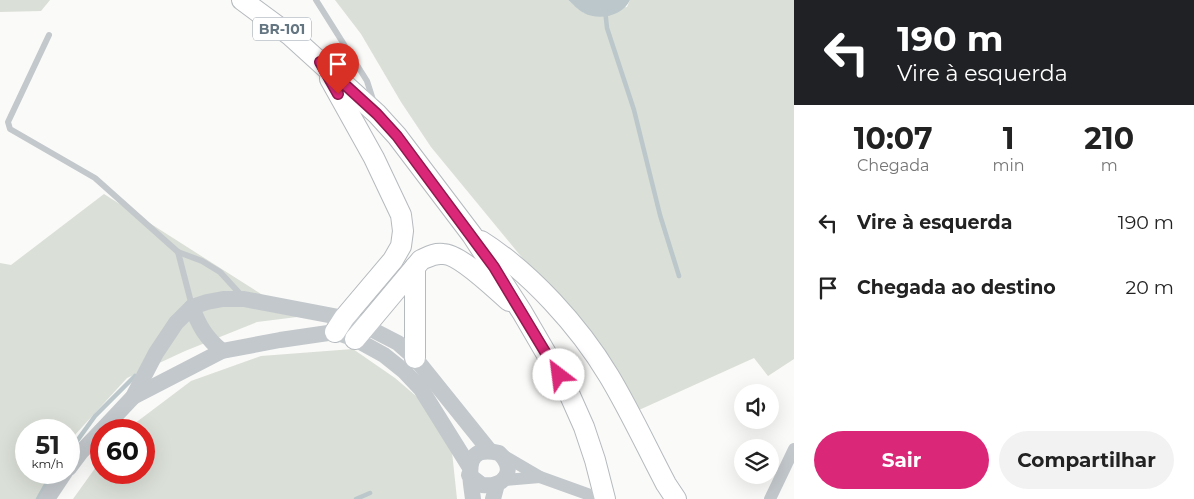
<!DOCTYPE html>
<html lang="pt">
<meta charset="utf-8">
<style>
:root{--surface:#fff;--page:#f2f2f2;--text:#222;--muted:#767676;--accent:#db2777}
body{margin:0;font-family:Montserrat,sans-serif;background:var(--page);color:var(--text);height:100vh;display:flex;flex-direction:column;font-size:19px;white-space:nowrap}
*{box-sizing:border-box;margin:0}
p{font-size:16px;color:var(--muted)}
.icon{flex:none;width:28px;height:28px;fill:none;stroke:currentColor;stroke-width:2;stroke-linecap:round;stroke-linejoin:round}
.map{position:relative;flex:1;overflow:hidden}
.details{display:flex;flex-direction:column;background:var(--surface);width:400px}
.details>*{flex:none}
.banner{background:#202124;color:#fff;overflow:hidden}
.controls{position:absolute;left:734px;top:384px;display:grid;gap:10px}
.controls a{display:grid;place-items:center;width:45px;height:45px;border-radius:50%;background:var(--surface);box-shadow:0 5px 20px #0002;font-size:25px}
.speed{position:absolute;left:15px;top:419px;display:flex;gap:10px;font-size:25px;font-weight:700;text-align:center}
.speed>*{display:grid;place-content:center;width:65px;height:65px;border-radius:50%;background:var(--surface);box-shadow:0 5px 20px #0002;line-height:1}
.speed small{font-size:12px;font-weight:400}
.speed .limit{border:8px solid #d22;background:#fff;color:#111}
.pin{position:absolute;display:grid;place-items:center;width:42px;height:42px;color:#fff;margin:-51px -21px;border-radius:50% 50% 50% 0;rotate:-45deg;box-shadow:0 0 5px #0007}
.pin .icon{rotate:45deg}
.me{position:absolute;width:55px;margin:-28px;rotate:330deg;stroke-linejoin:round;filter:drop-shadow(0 0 4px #0008)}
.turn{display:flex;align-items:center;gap:18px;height:105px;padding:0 20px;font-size:22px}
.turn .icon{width:65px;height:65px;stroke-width:2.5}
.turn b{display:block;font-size:35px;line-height:42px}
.eta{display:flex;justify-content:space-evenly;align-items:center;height:85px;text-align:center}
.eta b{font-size:30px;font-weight:700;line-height:35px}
.cta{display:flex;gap:10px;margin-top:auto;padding:10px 20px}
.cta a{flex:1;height:58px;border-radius:30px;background:var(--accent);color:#fff;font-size:20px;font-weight:700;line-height:58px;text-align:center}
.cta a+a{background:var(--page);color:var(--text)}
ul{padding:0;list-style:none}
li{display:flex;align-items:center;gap:15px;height:65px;padding:0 20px}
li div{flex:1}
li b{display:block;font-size:19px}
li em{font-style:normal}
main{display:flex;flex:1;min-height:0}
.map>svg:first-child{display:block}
</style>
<main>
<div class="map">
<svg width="794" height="499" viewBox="0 0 794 499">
<rect width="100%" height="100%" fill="#fafaf8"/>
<g fill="#dadfd7">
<path d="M 0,0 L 50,0 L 41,11 L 0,12 Z"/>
<path d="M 335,0 L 568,0 L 584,13 L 627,7 L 630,0 L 794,0 L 794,359 L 768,376 L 754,358 L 639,410 L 584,333 L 431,147 L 401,102 L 361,34 Z"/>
<path d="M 104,194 L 297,317 L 257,322 L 185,351 L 127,378 L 73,437 L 69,444 L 69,430 L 26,430 L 26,472 L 53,473 L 38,499 L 0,499 L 0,263 L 11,265 Z"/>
<path d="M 353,349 L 395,378 L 423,402 L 452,452 L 457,499 L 73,499 L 101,460 L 101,472 L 144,472 L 144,430 L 126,430 L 191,381 L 261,356 Z"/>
</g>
<path fill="#bbc7cb" d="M 568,0 L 630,0 C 623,16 599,21 584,13 C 578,10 573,4 568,0 Z"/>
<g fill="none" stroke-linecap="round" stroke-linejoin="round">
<g stroke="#bbc7cb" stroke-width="4.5">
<path d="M 604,0 L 607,28 L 634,110 L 660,215 L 679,276"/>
<path d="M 69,452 L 95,416 L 135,376"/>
<path d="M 38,499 L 53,472"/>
<path d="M 356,499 L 370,493"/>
</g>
<defs>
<g id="primary">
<path d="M 242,0 L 291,36 L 377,114 L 397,136 L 472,235 L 522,312 L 568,391 L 584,427 L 595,460 L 605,499"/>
<path d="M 330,79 L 374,158 L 401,215 L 403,231 L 401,246 L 393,260 L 344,318 L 335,332"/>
<path d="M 481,241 C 530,272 579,326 609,376 C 630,411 647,448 666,484 L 676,499"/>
<path d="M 355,339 L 421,260 C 428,257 434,253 443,254 C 460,254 495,289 509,301"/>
<path d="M 415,358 L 415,267"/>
</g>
</defs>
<use href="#primary" stroke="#b5babe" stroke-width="22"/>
<g stroke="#c3c8cc" stroke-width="6">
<path d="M 316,0 L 367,81 L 374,103"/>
<path d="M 49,35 L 8,122 L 10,129 L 95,178 L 178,252 L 202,261 L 220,272 L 242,296"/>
<path d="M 178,252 L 192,306"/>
</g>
<g stroke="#c3c8cc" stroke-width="12">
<path d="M 501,454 L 540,477 L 601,499"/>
<path d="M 504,480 L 540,477"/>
<path d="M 770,499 L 794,449"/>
</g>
<g stroke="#c3c8cc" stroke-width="16">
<path d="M 192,307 C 199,326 206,338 222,351"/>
<path d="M 133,397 L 222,351 L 280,340 L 335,332 L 355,339 L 384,355 L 404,371 L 421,389 L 469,466"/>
<path d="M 102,430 L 133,397 L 156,353 L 176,323 L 192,307 L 207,302 L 223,299 L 244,299 L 344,318 L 365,326 L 398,343 L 415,358 L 489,450"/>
<path d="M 69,468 L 81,452 L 101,431"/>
<path d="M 469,475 L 482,485 C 505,488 517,470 499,453 C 462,444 470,475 473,499"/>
<path d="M 47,499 L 65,472"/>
<path d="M 493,499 L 497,484"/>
</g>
<use href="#primary" stroke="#fff" stroke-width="20"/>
</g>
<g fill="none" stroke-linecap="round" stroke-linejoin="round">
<defs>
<path id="route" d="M 338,94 L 320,62 L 377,114 L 397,136 L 494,267 L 559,375"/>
</defs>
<use href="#route" stroke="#8e194d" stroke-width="12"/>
<use href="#route" stroke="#db2777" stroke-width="9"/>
</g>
<g text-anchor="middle" stroke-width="5" stroke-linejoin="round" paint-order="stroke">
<rect fill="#fff" stroke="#939fa8" stroke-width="1" x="253" y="17.5" width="58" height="23" rx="4"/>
<g font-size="14" font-weight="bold" fill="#657683">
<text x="282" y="34">BR-101</text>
</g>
</g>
</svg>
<div class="controls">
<a><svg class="icon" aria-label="sound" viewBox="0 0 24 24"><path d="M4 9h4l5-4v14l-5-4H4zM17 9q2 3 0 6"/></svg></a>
<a><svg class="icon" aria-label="layers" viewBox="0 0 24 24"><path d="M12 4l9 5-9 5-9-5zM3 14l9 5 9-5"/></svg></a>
</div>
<div class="speed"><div>51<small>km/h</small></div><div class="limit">60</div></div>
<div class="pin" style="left:338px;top:94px;background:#d93025"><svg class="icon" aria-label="arrive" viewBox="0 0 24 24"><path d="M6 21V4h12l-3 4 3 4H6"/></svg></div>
<svg class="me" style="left:559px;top:375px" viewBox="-20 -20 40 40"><circle r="19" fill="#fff"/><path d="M0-13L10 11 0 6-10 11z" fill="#db2777"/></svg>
</div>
<section class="details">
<div class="banner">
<div class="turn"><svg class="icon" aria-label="left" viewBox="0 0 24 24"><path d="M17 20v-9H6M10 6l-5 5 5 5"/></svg><div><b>190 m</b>Vire à esquerda</div></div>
</div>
<div class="eta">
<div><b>10:07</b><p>Chegada</p></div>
<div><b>1</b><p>min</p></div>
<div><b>210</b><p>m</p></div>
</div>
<ul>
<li><svg class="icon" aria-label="left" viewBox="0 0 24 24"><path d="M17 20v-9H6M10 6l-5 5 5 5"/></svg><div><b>Vire à esquerda</b></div><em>190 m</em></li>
<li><svg class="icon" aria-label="arrive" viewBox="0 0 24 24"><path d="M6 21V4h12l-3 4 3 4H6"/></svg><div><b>Chegada ao destino</b></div><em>20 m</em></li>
</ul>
<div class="cta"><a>Sair</a><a>Compartilhar</a></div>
</section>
</main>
